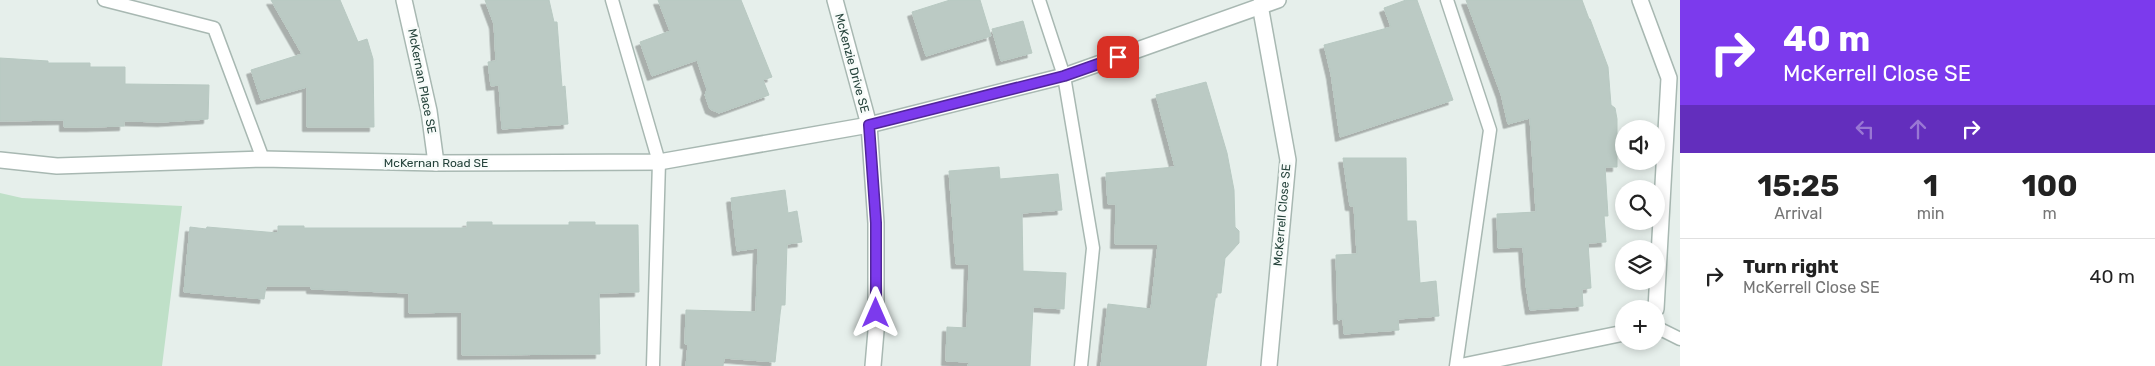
<!DOCTYPE html>
<style>
:root{--surface:#fff;--page:#f2f2f2;--text:#222;--muted:#767676;--line:#e0e0e0}
body{margin:0;font-family:Rubik,sans-serif;background:var(--page);color:var(--text);height:100vh;display:flex;flex-direction:column;font-size:19px;white-space:nowrap}
*{box-sizing:border-box;margin:0}
p{font-size:16px;color:var(--muted)}
.icon{flex:none;width:28px;height:28px;fill:none;stroke:currentColor;stroke-width:2;stroke-linecap:round;stroke-linejoin:round}
.map{position:relative;flex:1;overflow:hidden}
.drawer{display:flex;flex-direction:column;background:var(--surface);width:475px}
.drawer>*{flex:none}
.banner{background:#7c3aed;color:#fff;overflow:hidden}
.controls{position:absolute;left:1615px;top:120px;display:grid;gap:10px}
.controls a{display:grid;place-items:center;width:50px;height:50px;border-radius:50%;background:var(--surface);box-shadow:0 2px 8px #0003;font-size:25px}
.pin{position:absolute;display:grid;place-items:center;width:42px;height:42px;color:#fff;margin:-21px;border-radius:10px;box-shadow:0 2px 8px #0006}
.me{position:absolute;width:55px;margin:-28px;rotate:0deg;stroke-linejoin:round;filter:drop-shadow(0 0 4px #0008)}
.turn{display:flex;align-items:center;gap:18px;height:105px;padding:0 20px;font-size:22px}
.turn .icon{width:65px;height:65px;stroke-width:2.5}
.turn b{display:block;font-size:35px;line-height:42px}
.lanes{display:flex;align-items:center;height:48px;padding:0 20px;background:#0003;justify-content:center;gap:25px;direction:ltr}
.lanes .off{opacity:.35}
.eta{display:flex;justify-content:space-evenly;align-items:center;height:85px;text-align:center}
.eta b{font-size:30px;font-weight:700;line-height:35px}
ul{padding:0;list-style:none}
li{display:flex;align-items:center;gap:15px;height:75px;padding:0 20px;border-top:1px solid var(--line)}
li div{flex:1}
li b{display:block;font-size:19px}
li em{font-style:normal}
main{display:flex;flex:1;min-height:0}
.map>svg:first-child{display:block}
</style>
<main>
<div class="map">
<svg width="1680" height="366" viewBox="0 0 1680 366">
<defs>
<filter id="shadow"><feDropShadow dx="-4.5" dy="4.5" stdDeviation="0" flood-color="#0004"/></filter>
</defs>
<rect width="100%" height="100%" fill="#e6efeb"/>
<path fill="#bfe0c8" d="M 0,193 L 22,198 L 182,206 L 162,366 L 0,366 Z"/>
<g fill="#bbcac4" stroke="#b8c9c2" filter="url(#shadow)">
<path d="M 271,0 L 340,0 L 358,42 L 367,39 L 373,59 L 374,127 L 307,127 L 307,87 L 261,100 L 251,70 L 302,54 Z"/>
<path d="M 485,0 L 549,0 L 554,22 L 557,22 L 562,87 L 565,86 L 568,124 L 502,129 L 499,85 L 491,86 L 488,62 L 496,61 L 494,24 Z"/>
<path d="M 658,0 L 741,0 L 772,77 L 763,80 L 769,95 L 719,113 L 710,109 L 705,95 L 707,89 L 697,60 L 652,76 L 640,42 L 670,31 Z"/>
<path d="M 950,0 L 980,0 L 991,36 L 926,56 L 912,12 Z"/>
<path d="M 1406,0 L 1417,0 L 1453,100 L 1340,137 L 1331,74 L 1324,45 L 1391,27 L 1384,8 Z"/>
<path d="M 1466,0 L 1582,0 L 1589,19 L 1590,19 L 1608,67 L 1611,105 L 1615,108 L 1617,119 L 1617,167 L 1605,167 L 1608,216 L 1604,216 L 1606,242 L 1588,243 L 1591,288 L 1582,289 L 1583,306 L 1530,310 L 1526,285 L 1523,247 L 1498,248 L 1497,214 L 1536,212 L 1530,118 L 1508,124 L 1501,94 Z"/>
<path d="M 1023,21 L 1032,53 L 1001,61 L 992,29 Z"/>
<path d="M 0,58 L 48,61 L 48,63 L 90,63 L 90,67 L 125,67 L 125,84 L 209,85 L 208,119 L 162,122 L 124,121 L 124,126 L 91,127 L 64,127 L 64,120 L 0,121 Z"/>
<path d="M 1206,82 L 1227,153 L 1234,190 L 1235,227 L 1239,231 L 1239,243 L 1225,258 L 1221,293 L 1216,293 L 1206,366 L 1101,366 L 1108,304 L 1151,309 L 1158,244 L 1115,244 L 1116,204 L 1108,204 L 1106,173 L 1175,167 L 1156,95 Z"/>
<path d="M 1343,158 L 1406,158 L 1407,221 L 1416,221 L 1420,283 L 1436,281 L 1439,316 L 1398,319 L 1399,330 L 1344,334 L 1343,319 L 1338,320 L 1336,255 L 1357,254 L 1354,206 L 1350,206 Z"/>
<path d="M 999,167 L 1000,179 L 1058,174 L 1062,210 L 1022,213 L 1023,271 L 1066,273 L 1064,309 L 1033,307 L 1030,366 L 968,366 L 969,362 L 946,361 L 947,327 L 967,328 L 969,264 L 956,264 L 949,171 Z"/>
<path d="M 785,190 L 788,213 L 797,211 L 802,242 L 787,244 L 785,305 L 781,305 L 775,362 L 724,358 L 723,366 L 686,366 L 688,344 L 685,344 L 686,310 L 756,312 L 758,248 L 737,251 L 731,198 Z"/>
<path d="M 467,222 L 492,222 L 492,225 L 569,225 L 569,222 L 595,222 L 595,225 L 638,225 L 639,292 L 599,293 L 600,354 L 462,355 L 462,312 L 409,313 L 409,293 L 311,289 L 311,286 L 266,286 L 264,299 L 184,292 L 190,227 L 206,229 L 207,227 L 278,233 L 278,226 L 304,226 L 304,228 L 467,228 Z"/>
</g>
<g fill="none" stroke-linecap="round" stroke-linejoin="round">
<defs>
<g id="service">
<path d="M 104,0 L 214,28 L 263,159"/>
<path d="M 612,0 L 659,162 L 653,366"/>
<path d="M 1039,0 L 1064,76 L 1093,248 L 1081,366"/>
<path d="M 1447,0 L 1490,130 L 1456,366"/>
<path d="M 1656,327 L 1680,339"/>
</g>
<g id="minor">
<path d="M 404,0 L 429,111 L 436,163"/>
<path d="M 1640,0 L 1669,78 L 1656,309"/>
<path d="M 1260,5 L 1288,160 L 1269,366"/>
<path d="M 0,160 L 57,166 L 263,159 L 436,163 L 659,162 L 869,125 L 1064,76 L 1278,0"/>
<path d="M 1463,366 L 1624,333"/>
</g>
<path id="tertiary" d="M 835,0 L 869,125 L 876,223 L 876,331 L 873,366"/>
</defs>
<use href="#service" stroke="#a8b8b2" stroke-width="15"/>
<use href="#minor" stroke="#a8b8b2" stroke-width="18"/>
<use href="#tertiary" stroke="#a8b8b2" stroke-width="18"/>
<use href="#service" stroke="#fff" stroke-width="12"/>
<use href="#minor" stroke="#fff" stroke-width="15"/>
<use href="#tertiary" stroke="#fff" stroke-width="15"/>
</g>
<g fill="none" stroke-linecap="round" stroke-linejoin="round">
<defs>
<path id="route" d="M 876,313 L 876,223 L 869,125 L 1064,76 L 1118,57"/>
</defs>
<use href="#route" stroke="#51269a" stroke-width="12"/>
<use href="#route" stroke="#7c3aed" stroke-width="9"/>
</g>
<g text-anchor="middle" stroke-width="5" stroke-linejoin="round" paint-order="stroke">
<g font-size="12" fill="#24423a" stroke="#f7fbf9">
<text transform="translate(852 63) rotate(75)" y="4">McKenzie Drive SE</text>
<text transform="translate(422 81) rotate(79)" y="4">McKernan Place SE</text>
<text x="436" y="167">McKernan Road SE</text>
<text transform="translate(1282 215) rotate(-85)" y="4">McKerrell Close SE</text>
</g>
</g>
</svg>
<div class="controls">
<a><svg class="icon" aria-label="sound" viewBox="0 0 24 24"><path d="M4 9h4l5-4v14l-5-4H4zM17 9q2 3 0 6"/></svg></a>
<a><svg class="icon" aria-label="search" viewBox="0 0 24 24"><circle cx="10" cy="10" r="6"/><path d="M15 15l6 6"/></svg></a>
<a><svg class="icon" aria-label="layers" viewBox="0 0 24 24"><path d="M12 4l9 5-9 5-9-5zM3 14l9 5 9-5"/></svg></a>
<a>+</a>
</div>
<div class="pin" style="left:1118px;top:57px;background:#d93025"><svg class="icon" aria-label="arrive" viewBox="0 0 24 24"><path d="M6 21V4h12l-3 4 3 4H6"/></svg></div>
<svg class="me" style="left:876px;top:313px" viewBox="-20 -20 40 40"><path d="M0-17L14 15 0 8-14 15z" fill="#7c3aed" stroke="#fff" stroke-width="4"/></svg>
</div>
<section class="drawer">
<div class="banner">
<div class="turn"><svg class="icon" aria-label="right" viewBox="0 0 24 24"><path d="M7 20v-9h11M14 6l5 5-5 5"/></svg><div><b>40 m</b>McKerrell Close SE</div></div>
<div class="lanes"><svg class="icon off" aria-label="left" viewBox="0 0 24 24"><path d="M17 20v-9H6M10 6l-5 5 5 5"/></svg><svg class="icon off" aria-label="ahead" viewBox="0 0 24 24"><path d="M12 20V5M6 11l6-6 6 6"/></svg><svg class="icon" aria-label="right" viewBox="0 0 24 24"><path d="M7 20v-9h11M14 6l5 5-5 5"/></svg></div>
</div>
<div class="eta">
<div><b>15:25</b><p>Arrival</p></div>
<div><b>1</b><p>min</p></div>
<div><b>100</b><p>m</p></div>
</div>
<ul>
<li><svg class="icon" aria-label="right" viewBox="0 0 24 24"><path d="M7 20v-9h11M14 6l5 5-5 5"/></svg><div><b>Turn right</b><p>McKerrell Close SE</p></div><em>40 m</em></li>
</ul>
</section>
</main>
